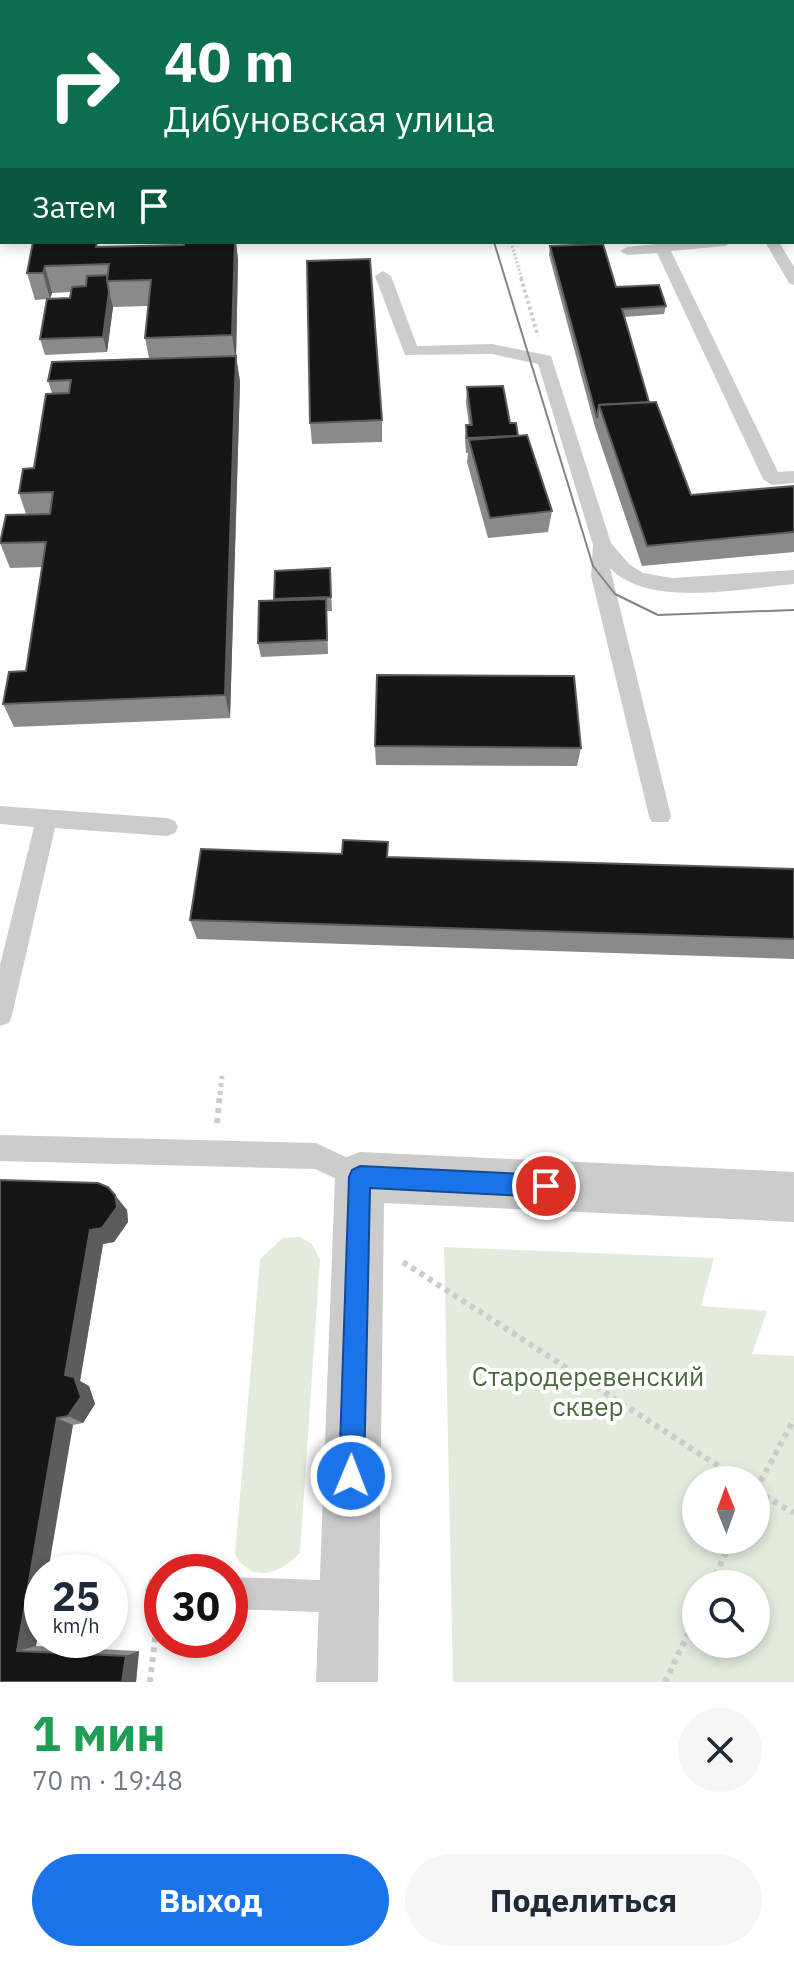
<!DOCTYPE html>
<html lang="ru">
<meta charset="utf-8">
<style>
:root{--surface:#fff;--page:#f6f6f7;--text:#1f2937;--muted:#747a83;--accent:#1a73e8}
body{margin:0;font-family:"IBM Plex Sans",sans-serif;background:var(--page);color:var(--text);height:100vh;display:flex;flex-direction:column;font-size:30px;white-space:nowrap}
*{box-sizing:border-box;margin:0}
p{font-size:26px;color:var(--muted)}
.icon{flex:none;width:44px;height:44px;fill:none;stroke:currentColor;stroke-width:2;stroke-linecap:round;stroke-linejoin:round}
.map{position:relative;height:1682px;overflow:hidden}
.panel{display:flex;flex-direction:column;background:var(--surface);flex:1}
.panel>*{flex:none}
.banner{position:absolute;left:0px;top:0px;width:794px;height:244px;box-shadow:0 4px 12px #0003;background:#0b6e4f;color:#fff;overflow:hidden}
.needle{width:52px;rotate:359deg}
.controls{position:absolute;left:682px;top:1466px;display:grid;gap:16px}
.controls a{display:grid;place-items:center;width:88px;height:88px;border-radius:50%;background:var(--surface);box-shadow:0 4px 12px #0003;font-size:40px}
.speed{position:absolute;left:24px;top:1554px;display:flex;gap:16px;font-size:40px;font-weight:700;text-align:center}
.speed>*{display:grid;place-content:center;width:104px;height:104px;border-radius:50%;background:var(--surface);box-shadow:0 4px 12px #0003;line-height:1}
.speed small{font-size:20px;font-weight:400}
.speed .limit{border:12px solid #d22;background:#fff;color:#111}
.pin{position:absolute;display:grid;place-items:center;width:68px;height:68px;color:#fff;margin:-34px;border:4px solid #fff;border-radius:50%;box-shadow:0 2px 8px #0007}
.me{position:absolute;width:88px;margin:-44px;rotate:1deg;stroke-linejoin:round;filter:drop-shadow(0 0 6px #0008)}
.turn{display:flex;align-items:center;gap:28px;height:168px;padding:0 32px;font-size:36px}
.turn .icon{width:104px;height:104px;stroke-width:2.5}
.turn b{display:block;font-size:56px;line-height:68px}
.then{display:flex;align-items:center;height:76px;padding:0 32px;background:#0003;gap:16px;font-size:30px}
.round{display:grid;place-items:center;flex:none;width:84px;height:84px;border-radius:42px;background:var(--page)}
.overview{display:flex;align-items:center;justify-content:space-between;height:136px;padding:0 32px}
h1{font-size:48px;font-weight:700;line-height:60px;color:#1e9e55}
.action{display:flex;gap:16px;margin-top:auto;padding:16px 32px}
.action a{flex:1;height:92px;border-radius:48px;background:var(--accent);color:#fff;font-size:32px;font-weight:700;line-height:92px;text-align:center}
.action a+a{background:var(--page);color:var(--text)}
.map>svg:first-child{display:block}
</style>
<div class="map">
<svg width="794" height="1682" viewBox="0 0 794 1682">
<rect width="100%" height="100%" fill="#fff"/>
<g fill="#e3ebdd" fill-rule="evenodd">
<path d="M 300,1237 L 312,1244 L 320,1259 L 300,1553 C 281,1573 253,1585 235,1555 L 260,1259 L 283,1238 Z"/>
<path d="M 444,1247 L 714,1258 L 701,1306 L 767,1311 L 752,1354 L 794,1356 L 794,1682 L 453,1682 ZM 696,1480 L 756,1480 L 756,1540 L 696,1540 ZM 696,1584 L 756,1584 L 756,1644 L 696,1644 Z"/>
</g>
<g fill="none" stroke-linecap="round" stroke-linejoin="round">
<path stroke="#ccc" stroke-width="3" stroke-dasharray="2 2" stroke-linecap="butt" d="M 511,242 L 522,280"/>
<path stroke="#ccc" stroke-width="4" stroke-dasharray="3 3" stroke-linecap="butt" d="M 521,278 L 538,336"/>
<path stroke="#ccc" stroke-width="5" stroke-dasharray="4 4" stroke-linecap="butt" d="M 220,1095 L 222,1076"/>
<g stroke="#ccc" stroke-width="6" stroke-dasharray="5 5" stroke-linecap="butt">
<path d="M 217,1123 L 220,1093"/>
<path d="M 403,1262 L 740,1480"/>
<path d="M 756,1490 L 794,1419"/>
<path d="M 756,1491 L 794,1513"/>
<path d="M 711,1584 L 732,1540"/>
<path d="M 150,1682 L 157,1623"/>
<path d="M 665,1682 L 696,1617"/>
</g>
<g fill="#ccc" fill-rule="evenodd">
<path d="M 42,0 L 54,0 L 55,2 L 43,2 Z"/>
<path d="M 108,0 L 120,0 L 121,2 L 109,2 Z"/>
<path d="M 175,0 L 189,0 L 190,2 L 176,2 Z"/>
<path d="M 268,0 L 281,0 L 282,2 L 269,2 Z"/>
<path d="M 515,0 L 533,0 L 534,2 L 516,2 Z"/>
<path d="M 633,0 L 663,0 L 662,2 Z"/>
<path d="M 671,0 L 683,0 L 684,2 L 672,2 Z"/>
<rect x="792" y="37" width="2" height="8"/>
<path d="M 0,46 L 2,47 L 2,58 L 0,57 Z"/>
<rect x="792" y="232" width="2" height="8"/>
<path d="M 677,242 L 732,242 L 725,246 L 671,251 L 778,472 L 794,471 L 794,483 L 772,485 L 763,479 L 657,253 L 627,255 L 620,251 L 627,247 Z"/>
<path d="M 765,242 L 779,242 L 794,267 L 794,285 L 789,283 Z"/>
<path d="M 383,271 L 391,276 L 417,346 L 492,344 L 551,356 L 611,543 L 629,564 L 643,573 L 672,578 L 794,570 L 794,584 C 743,588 649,609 610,568 L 671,816 L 668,822 L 652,822 L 649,816 L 591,576 L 593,545 L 538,364 L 492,354 L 405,355 L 375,276 Z"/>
<path d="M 0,806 L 167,818 L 175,821 L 178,827 L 175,833 L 167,836 L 55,828 L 12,1015 L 9,1023 L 0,1026 L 0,965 L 34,827 L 0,824 Z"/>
<path d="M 0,1135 L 316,1143 L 369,1168 L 373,1177 L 369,1186 L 360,1190 L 315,1169 L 0,1161 Z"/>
<path d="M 161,1574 L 162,1574 L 162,1606 L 150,1601 L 145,1590 L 150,1579 Z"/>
<path d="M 230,1577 L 347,1581 L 358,1586 L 363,1597 L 358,1608 L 347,1613 L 230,1609 Z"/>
</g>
<path fill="#ccc" fill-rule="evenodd" d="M 360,1152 L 794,1172 L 794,1222 L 384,1203 L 378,1682 L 316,1682 L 335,1177 L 342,1159 Z"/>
<path stroke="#848484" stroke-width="2" d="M 494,242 L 593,566 L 615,594 L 658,615 L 794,610"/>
<path stroke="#848484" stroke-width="4" stroke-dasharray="5 4" stroke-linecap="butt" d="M 427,0 L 435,2"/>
</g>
<g fill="#8a8a8a" fill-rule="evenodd">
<rect x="792" y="161" width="2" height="56"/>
<path d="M 33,242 L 101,247 L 184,245 L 184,242 L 236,242 L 238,260 L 236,356 L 240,382 L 230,718 L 14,727 L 3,704 L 26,671 L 42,567 L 10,568 L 0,543 L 26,514 L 19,493 L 34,468 L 52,393 L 48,381 L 149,358 L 145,338 L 148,306 L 113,307 L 107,352 L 45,355 L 40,339 L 47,299 L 35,300 L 27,273 ZM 71,292 L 70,298 L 50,299 L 52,293 Z"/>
<path d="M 550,246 L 616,287 L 666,306 L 664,314 L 624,317 L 649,402 L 691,495 L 794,486 L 794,552 L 642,566 L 595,427 L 549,255 Z"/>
<path d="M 467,387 L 510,423 L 518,435 L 552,511 L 548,532 L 488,538 L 467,462 L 468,453 L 466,453 L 465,440 L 466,425 L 469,425 L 466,403 Z"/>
<path d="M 382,420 L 382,442 L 312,444 L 310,423 Z"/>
<path d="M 330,568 L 332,611 L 327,611 L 328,654 L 261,657 L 258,643 L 275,601 L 275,571 Z"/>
<path d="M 375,746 L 581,748 L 577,766 L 376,765 Z"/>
<path d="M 388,857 L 794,870 L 794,959 L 197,939 L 190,920 Z"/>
<path d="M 0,1180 L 127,1210 L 128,1222 L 114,1242 L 103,1244 L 80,1381 L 89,1386 L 95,1404 L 83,1423 L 73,1425 L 42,1572 L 42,1609 L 36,1646 L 139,1651 L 136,1682 L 0,1682 Z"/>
</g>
<g fill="#5c5c5c">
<path d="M 214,0 L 237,0 L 229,2 L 214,2 Z"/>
<path d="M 235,242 L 236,242 L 238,260 L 236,362 L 232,335 Z"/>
<path d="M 45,266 L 52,293 L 50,299 L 43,273 Z"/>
<path d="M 109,292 L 113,307 L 107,352 L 103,337 Z"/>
<path d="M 236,356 L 240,382 L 230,718 L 225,695 Z"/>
<path d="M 115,1195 L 127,1210 L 128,1222 L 114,1242 L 103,1244 L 80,1381 L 89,1386 L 95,1404 L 83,1423 L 68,1416 L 65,1375 L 90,1230 Z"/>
<path d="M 57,1418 L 73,1425 L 48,1572 L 42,1572 L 42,1609 L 36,1646 L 17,1651 Z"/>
<path d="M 139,1651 L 136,1682 L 122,1682 L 126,1656 Z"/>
</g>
<g fill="#161616" stroke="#5c5c5c" stroke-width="2">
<path d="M 0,0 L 40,0 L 41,2 L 2,2 L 2,13 L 0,9 Z"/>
<path d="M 65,0 L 107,0 L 108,2 L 66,2 Z"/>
<path d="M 128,0 L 176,0 L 179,2 L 130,2 Z"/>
<path d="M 249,0 L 273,0 L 275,2 L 251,2 Z"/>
<path d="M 0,72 L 2,77 L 2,123 L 0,123 Z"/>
<rect x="0" y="138" width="2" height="15"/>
<rect x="792" y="161" width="2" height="30"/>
<path d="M 33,242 L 97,242 L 96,247 L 184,245 L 184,242 L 235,242 L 232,335 L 145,338 L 151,280 L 107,281 L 109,264 L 45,266 L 43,273 L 27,273 Z"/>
<path d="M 603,244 L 616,287 L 659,285 L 666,306 L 622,309 L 649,402 L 599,405 L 597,418 L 550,246 Z"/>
<path d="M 370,259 L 382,420 L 310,423 L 307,261 Z"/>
<path d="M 107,275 L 107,281 L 109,292 L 103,337 L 40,339 L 47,299 L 70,298 L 72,287 L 86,286 L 87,276 Z"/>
<path d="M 236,356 L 225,695 L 3,704 L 9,672 L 26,671 L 46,542 L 0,543 L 6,515 L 50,514 L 53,492 L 19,493 L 23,469 L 34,468 L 46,394 L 69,393 L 71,380 L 48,381 L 52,362 Z"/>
<path d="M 503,386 L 510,423 L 516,423 L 518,436 L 467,438 L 466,425 L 472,425 L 467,387 Z"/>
<path d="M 656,402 L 691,495 L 794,486 L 794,532 L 647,546 L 599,405 Z"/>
<path d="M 527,435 L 552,511 L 490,518 L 469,440 Z"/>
<path d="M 330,568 L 331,597 L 274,599 L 275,571 Z"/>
<path d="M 326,599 L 327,640 L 258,643 L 259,601 Z"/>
<path d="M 377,675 L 574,676 L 581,748 L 375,746 Z"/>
<path d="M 343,840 L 388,842 L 387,857 L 794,869 L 794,939 L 190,920 L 201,849 L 342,854 Z"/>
<path d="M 0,1180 L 98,1183 L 108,1187 L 115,1195 L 117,1207 L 102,1228 L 90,1230 L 65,1375 L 74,1377 L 81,1397 L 68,1416 L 57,1418 L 17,1651 L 126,1656 L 122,1682 L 0,1682 Z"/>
</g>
<path fill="#1a73e8" stroke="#114b97" stroke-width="2" d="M 360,1166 L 546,1175 L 553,1178 L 557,1186 L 553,1194 L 546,1197 L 370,1188 L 364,1476 L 360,1485 L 351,1488 L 343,1485 L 339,1476 L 349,1177 L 352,1170 Z"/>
<g text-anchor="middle" stroke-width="8" stroke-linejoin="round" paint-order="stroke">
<g font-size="26" fill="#4b693d" stroke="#fff">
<text x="588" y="1386">Стародеревенский<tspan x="588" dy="30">сквер</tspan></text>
</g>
</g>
</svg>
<div class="controls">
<a><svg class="needle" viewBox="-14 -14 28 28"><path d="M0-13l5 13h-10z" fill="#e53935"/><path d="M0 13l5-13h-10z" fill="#747a83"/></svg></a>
<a><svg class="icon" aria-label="search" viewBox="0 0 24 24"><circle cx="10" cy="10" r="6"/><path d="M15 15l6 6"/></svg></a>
</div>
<div class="speed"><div>25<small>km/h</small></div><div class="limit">30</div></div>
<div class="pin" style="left:546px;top:1186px;background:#d93025"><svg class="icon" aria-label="arrive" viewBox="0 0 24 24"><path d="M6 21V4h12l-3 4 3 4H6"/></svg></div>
<svg class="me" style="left:351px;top:1476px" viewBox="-20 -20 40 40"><circle r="17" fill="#1a73e8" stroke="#fff" stroke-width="3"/><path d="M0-11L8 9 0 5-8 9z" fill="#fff"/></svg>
<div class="banner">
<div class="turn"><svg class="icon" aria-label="right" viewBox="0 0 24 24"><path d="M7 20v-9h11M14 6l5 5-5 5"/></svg><div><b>40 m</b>Дибуновская улица</div></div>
<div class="then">Затем<svg class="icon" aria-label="arrive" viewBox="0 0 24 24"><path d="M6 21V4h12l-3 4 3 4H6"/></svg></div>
</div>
</div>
<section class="panel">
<div class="overview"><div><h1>1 мин</h1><p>70 m · 19:48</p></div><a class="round"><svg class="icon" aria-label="close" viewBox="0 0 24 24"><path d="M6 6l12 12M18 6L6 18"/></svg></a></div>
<div class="action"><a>Выход</a><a>Поделиться</a></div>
</section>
